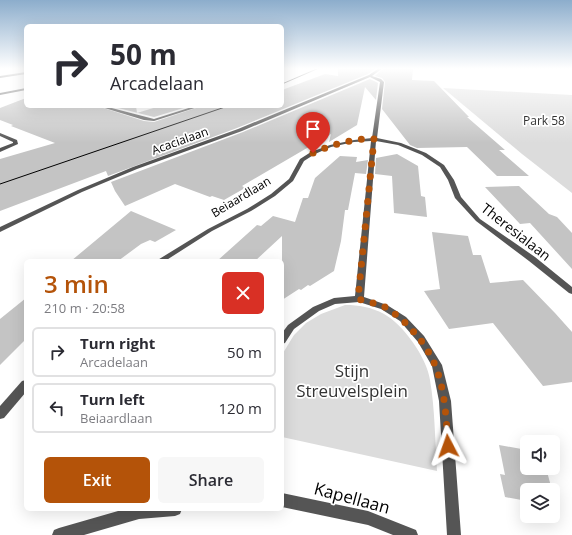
<!DOCTYPE html>
<meta charset="utf-8">
<style>
:root{--surface:#fff;--page:#f7f7f7;--text:#2b2b33;--muted:#7c7c81;--line:#e1e1e2;--accent:#b45309}
body{margin:0;font-family:"Open Sans",sans-serif;background:var(--page);color:var(--text);height:100vh;display:flex;flex-direction:column;font-size:15px;white-space:nowrap}
*{box-sizing:border-box;margin:0}
p{font-size:13px;color:var(--muted)}
.icon{flex:none;width:22px;height:22px;fill:none;stroke:currentColor;stroke-width:2;stroke-linecap:round;stroke-linejoin:round}
.map{position:relative;flex:1;overflow:hidden}
.panel{position:absolute;left:24px;top:259px;width:260px;height:252px;display:flex;flex-direction:column;background:var(--surface);border-radius:6px;box-shadow:0 4px 16px #0002}
.panel>*{flex:none}
.guide{position:absolute;left:24px;top:24px;width:260px;height:84px;border-radius:6px;box-shadow:0 4px 16px #0002;background:#fff;color:var(--text);overflow:hidden}
.tools{position:absolute;left:520px;top:435px;display:grid;gap:8px}
.tools a{display:grid;place-items:center;width:40px;height:40px;border-radius:6px;background:var(--surface);box-shadow:0 4px 16px #0002;font-size:20px}
.pin{position:absolute;display:grid;place-items:center;width:34px;height:34px;color:#fff;margin:-41px -17px;border-radius:50% 50% 50% 0;rotate:-45deg;box-shadow:0 0 4px #0007}
.pin .icon{rotate:45deg}
.me{position:absolute;width:44px;margin:-22px;rotate:356deg;stroke-linejoin:round;filter:drop-shadow(0 0 3px #0008)}
.turn{display:flex;align-items:center;gap:14px;height:84px;padding:0 20px;font-size:18px}
.turn .icon{width:52px;height:52px;stroke-width:2.5}
.turn b{display:block;font-size:28px;line-height:34px}
.round{display:grid;place-items:center;flex:none;width:42px;height:42px;border-radius:6px;background:var(--page)}
.head{display:flex;align-items:center;justify-content:space-between;height:68px;padding:0 20px}
h1{font-size:24px;font-weight:600;line-height:30px;color:var(--accent)}
.button{display:flex;gap:8px;margin-top:auto;padding:8px 20px}
.button a{flex:1;height:46px;border-radius:6px;background:var(--accent);color:#fff;font-size:16px;font-weight:600;line-height:46px;text-align:center}
.button a+a{background:var(--page);color:var(--text)}
ul{padding:0;list-style:none}
li{display:flex;align-items:center;gap:12px;height:50px;margin:0 8px 6px;padding:0 12px;border:2px solid var(--line);border-radius:6px}
li div{flex:1}
li b{display:block;font-size:15px}
li em{font-style:normal}
.map>svg:first-child{display:block}
</style>
<div class="map">
<svg width="572" height="535" viewBox="0 0 572 535">
<rect width="100%" height="100%" fill="#fff"/>
<g fill="#dcdcdc">
<path d="M 443,88 L 572,95 L 572,193 L 522,154 Z"/>
<path d="M 345,305 C 359,305 371,307 384,314 C 403,324 427,358 430,380 C 435,409 435,441 437,471 L 282,437 L 283,353 L 294,335 L 306,323 L 321,314 Z"/>
</g>
<g fill="#c4c4c4">
<path d="M 338,68 L 376,68 L 368,74 L 237,128 L 108,176 L 106,171 L 0,211 L 0,159 L 55,143 L 11,126 L 13,125 L 0,120 L 0,108 L 26,98 L 26,106 L 97,106 L 144,121 L 154,122 L 202,106 L 282,106 L 282,90 L 325,74 L 338,76 Z"/>
<path d="M 384,68 L 413,68 L 412,80 L 434,81 L 469,117 L 467,117 L 505,150 L 499,150 L 529,176 L 497,176 L 467,147 L 417,148 L 410,145 L 382,109 L 385,82 L 382,78 L 375,76 Z"/>
<path d="M 370,79 L 378,83 L 376,100 L 365,87 L 357,125 L 329,142 L 331,134 L 242,186 L 245,188 L 224,200 L 212,196 L 210,197 L 175,184 L 125,206 L 115,191 L 111,182 L 243,132 Z"/>
<path d="M 110,106 L 136,106 L 137,113 L 160,106 L 190,106 L 154,117 Z"/>
<path d="M 397,154 L 418,166 L 421,196 L 425,197 L 427,217 L 394,213 L 392,176 L 375,174 L 376,158 Z"/>
<path d="M 340,156 L 357,157 L 356,162 L 368,160 L 366,174 L 355,173 L 348,210 L 345,210 L 341,241 L 334,271 L 310,286 L 308,285 L 301,290 L 299,289 L 282,300 L 282,236 L 255,261 L 217,261 L 257,225 L 261,226 L 273,216 L 295,222 L 303,198 L 308,198 L 315,178 Z"/>
<path d="M 519,186 L 549,214 L 557,217 L 572,233 L 572,269 L 530,223 L 520,224 L 485,187 Z"/>
<path d="M 131,211 L 176,230 L 155,242 L 150,240 L 141,244 L 118,261 L 71,261 Z"/>
<path d="M 432,232 L 468,236 L 473,255 L 481,255 L 490,283 L 523,280 L 555,313 L 572,332 L 572,382 L 543,386 L 493,323 L 449,329 L 424,291 L 440,289 Z"/>
<path d="M 26,298 L 26,339 L 0,365 L 0,319 Z"/>
<path d="M 499,445 L 527,450 L 527,468 L 546,468 L 552,490 L 527,490 L 527,501 L 505,497 L 500,474 L 505,475 Z"/>
</g>
<g fill="none" stroke-linecap="round" stroke-linejoin="round">
<g fill="#555" fill-rule="evenodd">
<path d="M 379,68 L 383,68 L 372,76 L 381,79 L 384,82 L 377,138 L 401,143 L 426,153 L 444,165 L 454,180 L 461,197 L 480,219 L 535,257 L 572,287 L 572,294 L 569,293 L 529,261 L 476,221 L 455,198 L 448,180 L 440,167 L 422,155 L 398,145 L 376,141 L 364,297 L 387,305 L 406,317 L 424,336 L 442,365 L 451,401 L 461,535 L 447,535 L 439,401 L 432,366 L 418,342 L 400,321 L 381,309 L 359,302 L 335,304 L 319,311 L 294,329 L 285,343 L 282,344 L 282,333 L 288,325 L 313,307 L 334,298 L 355,296 L 371,141 L 354,142 L 331,147 L 315,154 L 304,161 L 293,181 L 275,196 L 251,211 L 212,231 L 165,261 L 156,261 L 208,229 L 247,209 L 271,194 L 289,179 L 300,159 L 311,152 L 330,145 L 354,140 L 372,138 L 380,82 L 370,77 L 242,131 L 137,169 L 82,192 L 0,232 L 0,227 L 78,190 L 133,167 L 238,129 L 369,75 Z"/>
<path d="M 26,88 L 26,90 L 0,95 L 0,93 Z"/>
<path d="M 98,106 L 104,106 L 154,119 L 195,106 L 201,106 L 154,121 L 144,120 Z"/>
<path d="M 0,133 L 17,140 L 18,144 L 0,152 L 0,148 L 13,143 L 13,142 L 0,136 Z"/>
<path d="M 26,380 L 26,392 L 4,418 L 0,419 L 0,406 L 22,381 Z"/>
<path d="M 282,493 L 368,511 L 416,530 L 418,535 L 393,535 L 368,525 L 282,507 Z"/>
<path d="M 125,509 L 182,509 L 180,514 L 175,516 L 139,519 L 84,535 L 52,535 L 54,530 L 59,528 Z"/>
</g>
<path fill="#222" fill-rule="evenodd" d="M 26,72 L 26,74 L 0,78 L 0,76 Z"/>
<g stroke="#000" stroke-width="1">
<path d="M 282,84 L 319,68"/>
<path d="M 0,184 L 228,106"/>
</g>
</g>
<linearGradient id="sky" x2="0" y2="1"><stop stop-color="#8cadcc"/><stop offset="0.48" stop-color="#fff"/><stop offset="1" stop-color="#fff" stop-opacity="0"/></linearGradient>
<rect width="572" height="143" fill="url(#sky)"/>
<g fill="none" stroke-linecap="round" stroke-linejoin="round">
<path stroke="#b45309" stroke-width="7" stroke-dasharray="0 12.6" d="M 313,153 C 332,145 353,138 374,139 L 358,299 C 367,302 377,303 385,307 C 395,313 404,321 411,329 C 444,363 445,400 448,446"/>
</g>
<g text-anchor="middle" stroke-width="3.5" stroke-linejoin="round" paint-order="stroke">
<g font-size="12" fill="#333" stroke="#fff">
<text x="544" y="125">Park 58</text>
</g>
<g font-size="12" fill="#000" stroke="#fff">
<text transform="translate(180 141) rotate(-20)" y="4">Acacialaan</text>
<text transform="translate(241 197) rotate(-31)" y="4">Beiaardlaan</text>
</g>
<g font-size="14" fill="#000" stroke="#fff">
<text transform="translate(516 232) rotate(38)" y="5">Theresialaan</text>
</g>
<g font-size="17" fill="#333" stroke="#fff">
<text x="352" y="377">Stijn<tspan x="352" dy="20">Streuvelsplein</tspan></text>
</g>
<g font-size="17" fill="#000" stroke="#fff">
<text transform="translate(352 498) rotate(15)" y="6">Kapellaan</text>
</g>
</g>
</svg>
<div class="tools">
<a><svg class="icon" aria-label="sound" viewBox="0 0 24 24"><path d="M4 9h4l5-4v14l-5-4H4zM17 9q2 3 0 6"/></svg></a>
<a><svg class="icon" aria-label="layers" viewBox="0 0 24 24"><path d="M12 4l9 5-9 5-9-5zM3 14l9 5 9-5"/></svg></a>
</div>
<div class="pin" style="left:313px;top:153px;background:#d93025"><svg class="icon" aria-label="arrive" viewBox="0 0 24 24"><path d="M6 21V4h12l-3 4 3 4H6"/></svg></div>
<svg class="me" style="left:448px;top:446px" viewBox="-20 -20 40 40"><path d="M0-17L14 15 0 8-14 15z" fill="#b45309" stroke="#fff" stroke-width="4"/></svg>
<div class="guide">
<div class="turn"><svg class="icon" aria-label="right" viewBox="0 0 24 24"><path d="M7 20v-9h11M14 6l5 5-5 5"/></svg><div><b>50 m</b>Arcadelaan</div></div>
</div>
<section class="panel">
<div class="head"><div><h1>3 min</h1><p>210 m · 20:58</p></div><a class="round" style="background:#d93025;color:#fff"><svg class="icon" aria-label="close" viewBox="0 0 24 24"><path d="M6 6l12 12M18 6L6 18"/></svg></a></div>
<ul>
<li><svg class="icon" aria-label="right" viewBox="0 0 24 24"><path d="M7 20v-9h11M14 6l5 5-5 5"/></svg><div><b>Turn right</b><p>Arcadelaan</p></div><em>50 m</em></li>
<li><svg class="icon" aria-label="left" viewBox="0 0 24 24"><path d="M17 20v-9H6M10 6l-5 5 5 5"/></svg><div><b>Turn left</b><p>Beiaardlaan</p></div><em>120 m</em></li>
</ul>
<div class="button"><a>Exit</a><a>Share</a></div>
</section>
</div>
